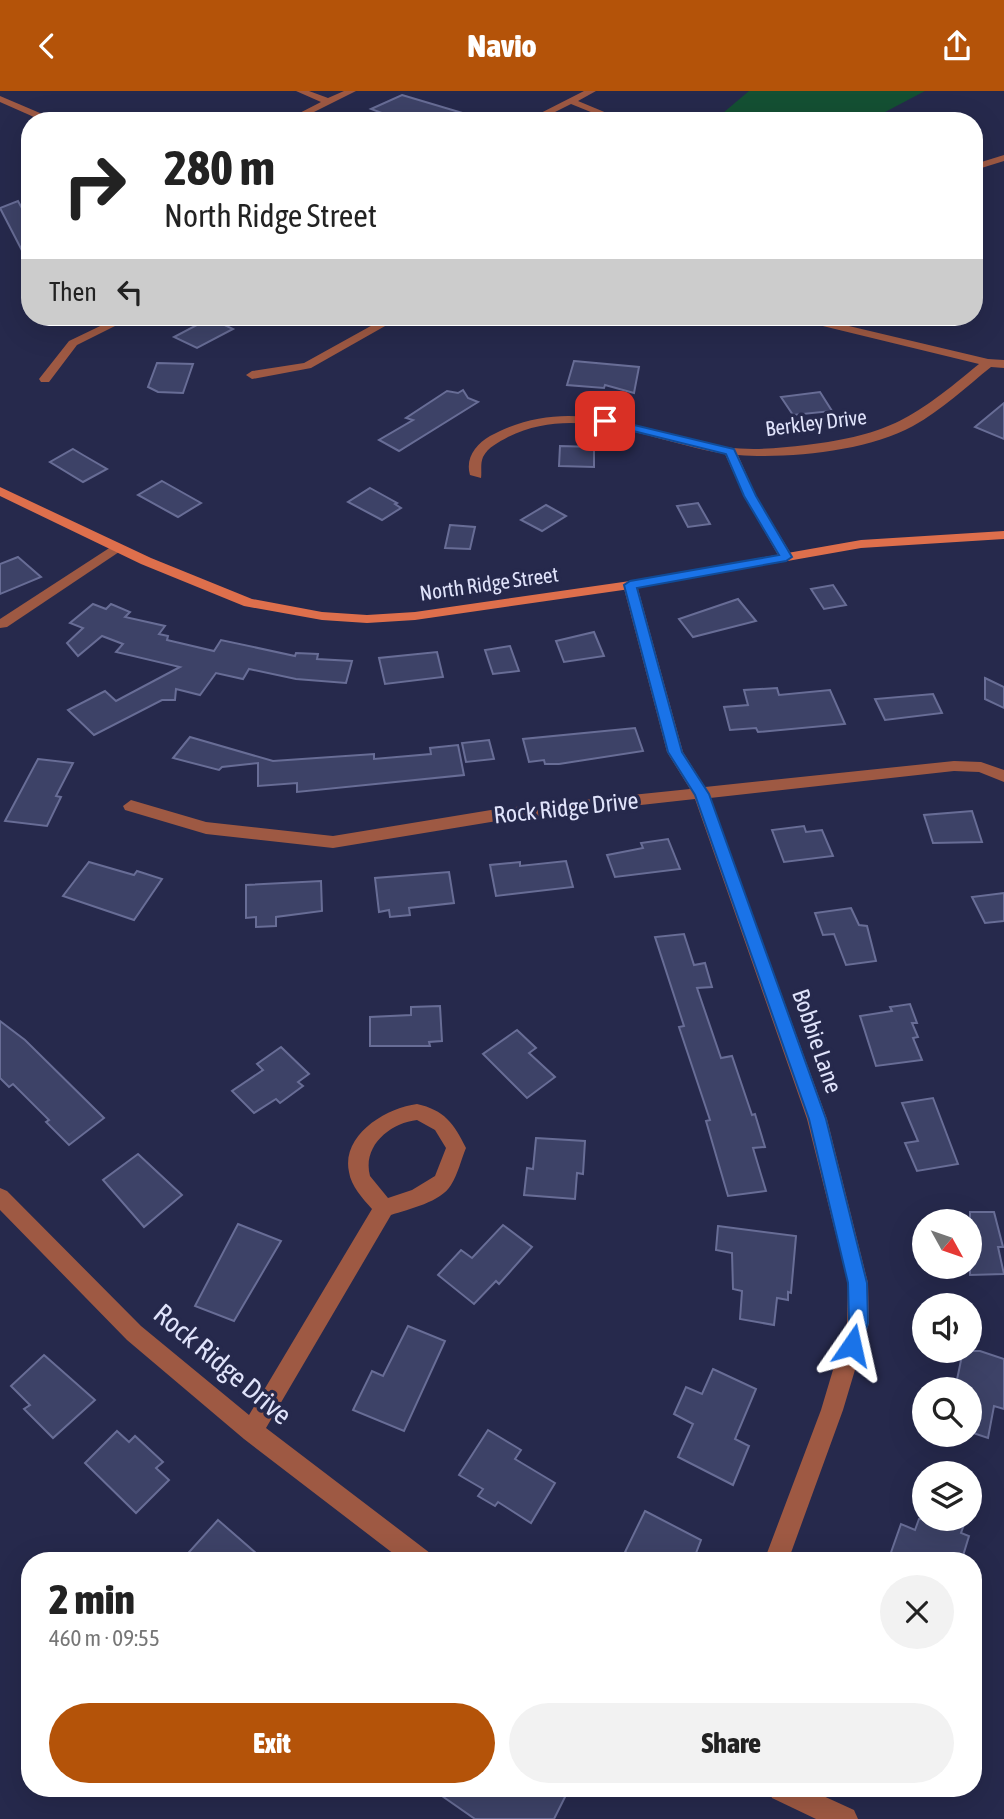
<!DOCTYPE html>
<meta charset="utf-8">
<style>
:root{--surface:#fff;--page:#f2f2f2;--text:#222;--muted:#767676;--accent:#b45309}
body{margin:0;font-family:"Asap Condensed",sans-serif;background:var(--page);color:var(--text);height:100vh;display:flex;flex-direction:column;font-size:26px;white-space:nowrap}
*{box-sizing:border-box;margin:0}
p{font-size:23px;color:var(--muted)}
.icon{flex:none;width:38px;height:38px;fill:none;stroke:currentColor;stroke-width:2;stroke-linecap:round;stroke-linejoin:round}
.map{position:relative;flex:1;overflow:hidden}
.side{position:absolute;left:21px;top:1461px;width:961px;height:245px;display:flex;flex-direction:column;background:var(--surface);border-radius:28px;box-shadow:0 7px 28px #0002}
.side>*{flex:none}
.hud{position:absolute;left:21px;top:21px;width:962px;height:214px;border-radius:28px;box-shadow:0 7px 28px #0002;background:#fff;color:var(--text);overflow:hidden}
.needle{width:46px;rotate:130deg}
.buttons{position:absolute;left:912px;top:1118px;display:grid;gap:14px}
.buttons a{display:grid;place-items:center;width:70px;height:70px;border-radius:50%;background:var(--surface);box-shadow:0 7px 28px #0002;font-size:35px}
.pin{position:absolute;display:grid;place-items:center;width:60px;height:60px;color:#fff;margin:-30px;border-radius:14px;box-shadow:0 4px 10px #0006}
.me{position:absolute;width:77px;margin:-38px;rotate:11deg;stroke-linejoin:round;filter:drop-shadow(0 0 5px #0008)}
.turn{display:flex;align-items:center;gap:24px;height:147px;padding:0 28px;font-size:32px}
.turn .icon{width:91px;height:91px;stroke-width:2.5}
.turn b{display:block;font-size:49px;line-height:60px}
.then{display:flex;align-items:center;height:66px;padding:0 28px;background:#0003;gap:14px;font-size:26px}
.round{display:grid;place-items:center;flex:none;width:74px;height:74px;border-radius:37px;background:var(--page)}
.summary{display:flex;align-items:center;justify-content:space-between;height:119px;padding:0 28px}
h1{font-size:42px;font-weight:800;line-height:52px}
.button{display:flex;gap:14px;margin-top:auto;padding:14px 28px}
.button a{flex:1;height:80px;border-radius:42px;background:var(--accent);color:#fff;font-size:28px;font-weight:800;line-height:80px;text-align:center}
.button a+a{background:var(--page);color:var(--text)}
header{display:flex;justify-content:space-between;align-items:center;height:91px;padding:0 28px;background:var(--accent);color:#fff;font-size:32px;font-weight:800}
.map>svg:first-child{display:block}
</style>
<header><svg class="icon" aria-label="back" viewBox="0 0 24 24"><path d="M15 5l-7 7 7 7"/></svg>Navio<svg class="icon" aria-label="share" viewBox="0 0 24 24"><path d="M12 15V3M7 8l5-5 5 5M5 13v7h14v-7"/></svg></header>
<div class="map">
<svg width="1004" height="1728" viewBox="0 0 1004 1728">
<rect width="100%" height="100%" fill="#26294c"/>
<path fill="#145033" d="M 749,0 L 925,0 L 868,30 L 726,30 L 717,27 Z"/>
<g fill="#3d4267" stroke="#686d96" stroke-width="2">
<path d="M 402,4 L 476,26 L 476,30 L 403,30 L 371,18 Z"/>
<path d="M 18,110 L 30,132 L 30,175 L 0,117 Z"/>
<path d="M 210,227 L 233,238 L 197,257 L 174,246 Z"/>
<path d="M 574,270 L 639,276 L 634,302 L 605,294 L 604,297 L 567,294 Z"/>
<path d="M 157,272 L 193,273 L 183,302 L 158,301 L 148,296 Z"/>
<path d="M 463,299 L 468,307 L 478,311 L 399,360 L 379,349 L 413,329 L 406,327 L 447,300 L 458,302 Z"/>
<path d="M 820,301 L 832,320 L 793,324 L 781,306 Z"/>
<path d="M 1004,312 L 1004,348 L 975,336 Z"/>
<path d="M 560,355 L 594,356 L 594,376 L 559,375 Z"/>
<path d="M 73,358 L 83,364 L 107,378 L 83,391 L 50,371 Z"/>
<path d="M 162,390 L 201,412 L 178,426 L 138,404 Z"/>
<path d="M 370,397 L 397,412 L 395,413 L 401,417 L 382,429 L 348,411 Z"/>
<path d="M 698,412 L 710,433 L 688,436 L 677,415 Z"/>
<path d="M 546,414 L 566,425 L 542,440 L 521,429 Z"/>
<path d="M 450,434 L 475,436 L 470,458 L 445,457 Z"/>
<path d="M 18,466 L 41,486 L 0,503 L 0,473 Z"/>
<path d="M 833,494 L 846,514 L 824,518 L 811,498 Z"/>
<path d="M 738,508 L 756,530 L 693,546 L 679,528 Z"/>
<path d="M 93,513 L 106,518 L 111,513 L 130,521 L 125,526 L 165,535 L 159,543 L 168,545 L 167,549 L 214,560 L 221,549 L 295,565 L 296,562 L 318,563 L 317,568 L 352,570 L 346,592 L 296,588 L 249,578 L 243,588 L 216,582 L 200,604 L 176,598 L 175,609 L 162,609 L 94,644 L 68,619 L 105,600 L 116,610 L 180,576 L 116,561 L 123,553 L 102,545 L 78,565 L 67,552 L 83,537 L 70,532 Z"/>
<path d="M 594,541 L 604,565 L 564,571 L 556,550 Z"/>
<path d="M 510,555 L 519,580 L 493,583 L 485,559 Z"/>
<path d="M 437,561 L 443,586 L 385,593 L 379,567 Z"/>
<path d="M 985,587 L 1004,596 L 1004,617 L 985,608 Z"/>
<path d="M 777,597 L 779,604 L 830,599 L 845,633 L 758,641 L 756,637 L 730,639 L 724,616 L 748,614 L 744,599 Z"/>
<path d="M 933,603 L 942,622 L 885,629 L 875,608 Z"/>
<path d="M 635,637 L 643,660 L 559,673 L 545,673 L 544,669 L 529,671 L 523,648 Z"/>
<path d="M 190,646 L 273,670 L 374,663 L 374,668 L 431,663 L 430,657 L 458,654 L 464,684 L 297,701 L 297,692 L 258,695 L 258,672 L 222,676 L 219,679 L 173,667 Z"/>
<path d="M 489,649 L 494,668 L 466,671 L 462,652 Z"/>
<path d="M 38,668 L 73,672 L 56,705 L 61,706 L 47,735 L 5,730 Z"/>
<path d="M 972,720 L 982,751 L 933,752 L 924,724 Z"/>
<path d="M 804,735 L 806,741 L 822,739 L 833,765 L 784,771 L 772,739 Z"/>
<path d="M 668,748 L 680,778 L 615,786 L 607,764 L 643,757 L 641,752 Z"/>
<path d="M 566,770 L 573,796 L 496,805 L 490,774 L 520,771 L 520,775 Z"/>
<path d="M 89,771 L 134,784 L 137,780 L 162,788 L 134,829 L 63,805 Z"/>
<path d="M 449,781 L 454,812 L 409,817 L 410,824 L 390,826 L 389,819 L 379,821 L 375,787 Z"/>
<path d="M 321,790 L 322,820 L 276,826 L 276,835 L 256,836 L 256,826 L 246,827 L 246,794 Z"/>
<path d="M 1004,802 L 1004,830 L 985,832 L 972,806 Z"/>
<path d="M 851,817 L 859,834 L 867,835 L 876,870 L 846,874 L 834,843 L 823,844 L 815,822 Z"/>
<path d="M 684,843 L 694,874 L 705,872 L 712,896 L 697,897 L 721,967 L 732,965 L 752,1024 L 755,1023 L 765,1056 L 753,1057 L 766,1100 L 728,1105 L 706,1030 L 710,1029 L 679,936 L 684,935 L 655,846 Z"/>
<path d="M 910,913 L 917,932 L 912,932 L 918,946 L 913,947 L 922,969 L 876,975 L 860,925 L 892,920 L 890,916 Z"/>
<path d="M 440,915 L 442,950 L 429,951 L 430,955 L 370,955 L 370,926 L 411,924 L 411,916 Z"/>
<path d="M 0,930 L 25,949 L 104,1027 L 69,1054 L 46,1031 L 49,1029 L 13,993 L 9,996 L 0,987 Z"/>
<path d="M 517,939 L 536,957 L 529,962 L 555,986 L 527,1007 L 483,963 Z"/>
<path d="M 281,956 L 309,983 L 298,991 L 303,995 L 280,1012 L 276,1008 L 254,1022 L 232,1000 L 263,979 L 257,973 Z"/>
<path d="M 933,1007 L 958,1073 L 917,1080 L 905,1052 L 918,1050 L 902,1012 Z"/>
<path d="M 536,1047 L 585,1050 L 583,1083 L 577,1082 L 575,1108 L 524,1104 L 527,1077 L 533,1078 Z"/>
<path d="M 138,1063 L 182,1104 L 144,1136 L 103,1089 Z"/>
<path d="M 970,1121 L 994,1121 L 1003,1156 L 998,1156 L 1004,1183 L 970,1184 Z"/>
<path d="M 238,1133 L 281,1150 L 234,1230 L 195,1215 Z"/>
<path d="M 503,1134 L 532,1156 L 499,1193 L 496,1190 L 474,1213 L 438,1184 L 461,1159 L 472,1167 Z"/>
<path d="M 718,1135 L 796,1145 L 791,1202 L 788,1201 L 788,1209 L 777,1207 L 774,1234 L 740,1228 L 742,1200 L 733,1198 L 732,1162 L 716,1159 Z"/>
<path d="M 408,1235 L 445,1250 L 404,1340 L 353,1319 L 372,1280 L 383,1285 Z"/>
<path d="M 963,1260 L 980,1260 L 1004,1268 L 1004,1318 L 994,1315 L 988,1347 L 970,1341 L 970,1298 L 955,1298 Z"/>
<path d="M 44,1264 L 95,1309 L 53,1347 L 24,1318 L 30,1314 L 11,1295 Z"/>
<path d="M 713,1278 L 756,1298 L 735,1348 L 749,1355 L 733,1394 L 678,1366 L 693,1333 L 674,1323 L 686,1296 L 702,1303 Z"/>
<path d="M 488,1339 L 521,1359 L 515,1368 L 555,1392 L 531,1432 L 498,1411 L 495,1415 L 478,1405 L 483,1398 L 459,1384 Z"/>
<path d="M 117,1340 L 129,1351 L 135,1345 L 163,1371 L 156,1377 L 169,1389 L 136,1422 L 85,1372 Z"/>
<path d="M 645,1420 L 701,1449 L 693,1470 L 642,1470 L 625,1461 Z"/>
<path d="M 919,1428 L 966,1428 L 961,1442 L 969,1445 L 962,1468 L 955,1464 L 953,1470 L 888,1470 L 901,1433 L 915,1439 Z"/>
<path d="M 218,1429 L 265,1470 L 181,1470 Z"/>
<path d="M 432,1698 L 569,1698 L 554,1728 L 475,1728 Z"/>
</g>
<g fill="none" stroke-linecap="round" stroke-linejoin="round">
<g fill="#9e5943" fill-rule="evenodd">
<path d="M 296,0 L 309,0 L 328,7 L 344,0 L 356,0 L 296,30 L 284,30 L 321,11 Z"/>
<path d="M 584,0 L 596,0 L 578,10 L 626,30 L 613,30 L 571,13 L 537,30 L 525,30 Z"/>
<path d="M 0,5 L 54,28 L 55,30 L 43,30 L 0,11 Z"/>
<path d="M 1004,64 L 1004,70 L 975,79 L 975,73 Z"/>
<path d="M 119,226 L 133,226 L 77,254 L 49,291 L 41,291 L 39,288 L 69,250 Z"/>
<path d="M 387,226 L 401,226 L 311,277 L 252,288 L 246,284 L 252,280 L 304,272 Z"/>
<path d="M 793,226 L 811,226 L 988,268 L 1004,269 L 1004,277 L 991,276 C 966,296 942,319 913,335 C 868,360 789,368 738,364 L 756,405 L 793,466 L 791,469 L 781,469 L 779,466 L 744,405 L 725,363 C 653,351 579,311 508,346 C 499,351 488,356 483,366 C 480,373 482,380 481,387 L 470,384 C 465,367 476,353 490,345 C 573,300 643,343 726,356 C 752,360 780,357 806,354 C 890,344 915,326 979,273 L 794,228 Z"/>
<path d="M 117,452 L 124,456 L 122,459 L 7,536 L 0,537 L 0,528 Z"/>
<path d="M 630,490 L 637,494 L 683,661 L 705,696 L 954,670 L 981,671 L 1004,679 L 1004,691 L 979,681 L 954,680 L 710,707 L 827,1028 L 868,1192 L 869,1232 L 843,1319 L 788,1470 L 764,1470 L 821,1319 L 847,1232 L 848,1192 L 807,1028 L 695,708 L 497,730 L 333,757 L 206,743 L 125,719 L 123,715 L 131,709 L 206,731 L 333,745 L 497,718 L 690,698 L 667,661 L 623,494 Z"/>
<path d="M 417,1013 C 444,1019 454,1032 466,1057 C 461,1069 458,1083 451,1094 C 441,1111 409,1118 391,1124 L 266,1337 L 430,1462 L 434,1470 L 403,1470 L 244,1348 L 127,1249 L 0,1119 L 0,1097 L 7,1100 L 141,1235 L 249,1324 L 372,1118 C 363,1108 351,1095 349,1081 C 341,1044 386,1017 417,1013 ZM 417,1029 L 435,1039 L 446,1057 L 435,1085 L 412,1099 L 388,1107 L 370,1085 C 362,1055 390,1032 417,1029 Z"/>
<path d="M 768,1698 L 808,1698 L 854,1719 L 858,1728 L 816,1728 L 772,1707 Z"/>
</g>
<path fill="#de6f4c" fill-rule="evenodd" d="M 0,396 L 151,467 L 252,508 L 322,521 L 367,524 L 415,521 L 630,490 L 861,449 L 1004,440 L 1004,448 L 861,457 L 630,498 L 415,529 L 367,532 L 322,529 L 244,515 L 141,473 L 0,405 Z"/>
</g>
<path fill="#1a73e8" stroke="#114b97" stroke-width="2" d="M 605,327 L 734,358 L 756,405 L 792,466 L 786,470 L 637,497 L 682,661 L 709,703 L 826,1028 L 867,1192 L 868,1232 L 859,1261 L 852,1263 L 845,1261 L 842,1254 L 849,1232 L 848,1192 L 809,1028 L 695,704 L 668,661 L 624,494 L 630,490 L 779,464 L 744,405 L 726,363 L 601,332 L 599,330 Z"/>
<g text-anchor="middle" stroke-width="7" stroke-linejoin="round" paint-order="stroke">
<g font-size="21" fill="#e0e3fb" stroke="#26294c">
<text transform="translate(816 332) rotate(-7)" y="7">Berkley Drive</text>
<text transform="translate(489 493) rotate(-8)" y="7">North Ridge Street</text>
</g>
<g font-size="24" fill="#e0e3fb" stroke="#26294c">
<text transform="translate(566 717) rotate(-6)" y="8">Rock Ridge Drive</text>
<text transform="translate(817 950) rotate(71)" y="8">Bobbie Lane</text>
</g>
<g font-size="28" fill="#e0e3fb" stroke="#26294c">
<text transform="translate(223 1273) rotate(40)" y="10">Rock Ridge Drive</text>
</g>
</g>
</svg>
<div class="buttons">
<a><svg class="needle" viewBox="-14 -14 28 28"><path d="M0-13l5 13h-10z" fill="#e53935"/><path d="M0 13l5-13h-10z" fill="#767676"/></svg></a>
<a><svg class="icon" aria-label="sound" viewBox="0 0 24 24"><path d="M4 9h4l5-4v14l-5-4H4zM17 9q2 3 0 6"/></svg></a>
<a><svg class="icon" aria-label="search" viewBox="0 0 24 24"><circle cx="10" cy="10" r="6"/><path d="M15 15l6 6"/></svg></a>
<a><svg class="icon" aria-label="layers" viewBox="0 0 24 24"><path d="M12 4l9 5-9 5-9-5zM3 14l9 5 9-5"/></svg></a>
</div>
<div class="pin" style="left:605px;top:330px;background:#d93025"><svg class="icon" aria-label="arrive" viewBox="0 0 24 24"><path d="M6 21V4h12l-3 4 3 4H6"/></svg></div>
<svg class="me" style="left:852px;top:1254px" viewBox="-20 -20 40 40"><path d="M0-17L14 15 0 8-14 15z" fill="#1a73e8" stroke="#fff" stroke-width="4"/></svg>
<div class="hud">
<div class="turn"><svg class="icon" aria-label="right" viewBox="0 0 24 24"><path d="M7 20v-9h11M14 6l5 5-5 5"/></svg><div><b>280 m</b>North Ridge Street</div></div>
<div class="then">Then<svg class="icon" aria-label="left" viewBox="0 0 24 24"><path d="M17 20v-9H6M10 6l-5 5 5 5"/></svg></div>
</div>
<section class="side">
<div class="summary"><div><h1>2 min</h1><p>460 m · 09:55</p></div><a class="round"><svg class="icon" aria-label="close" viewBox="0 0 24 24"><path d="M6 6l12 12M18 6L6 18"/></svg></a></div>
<div class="button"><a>Exit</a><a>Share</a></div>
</section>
</div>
